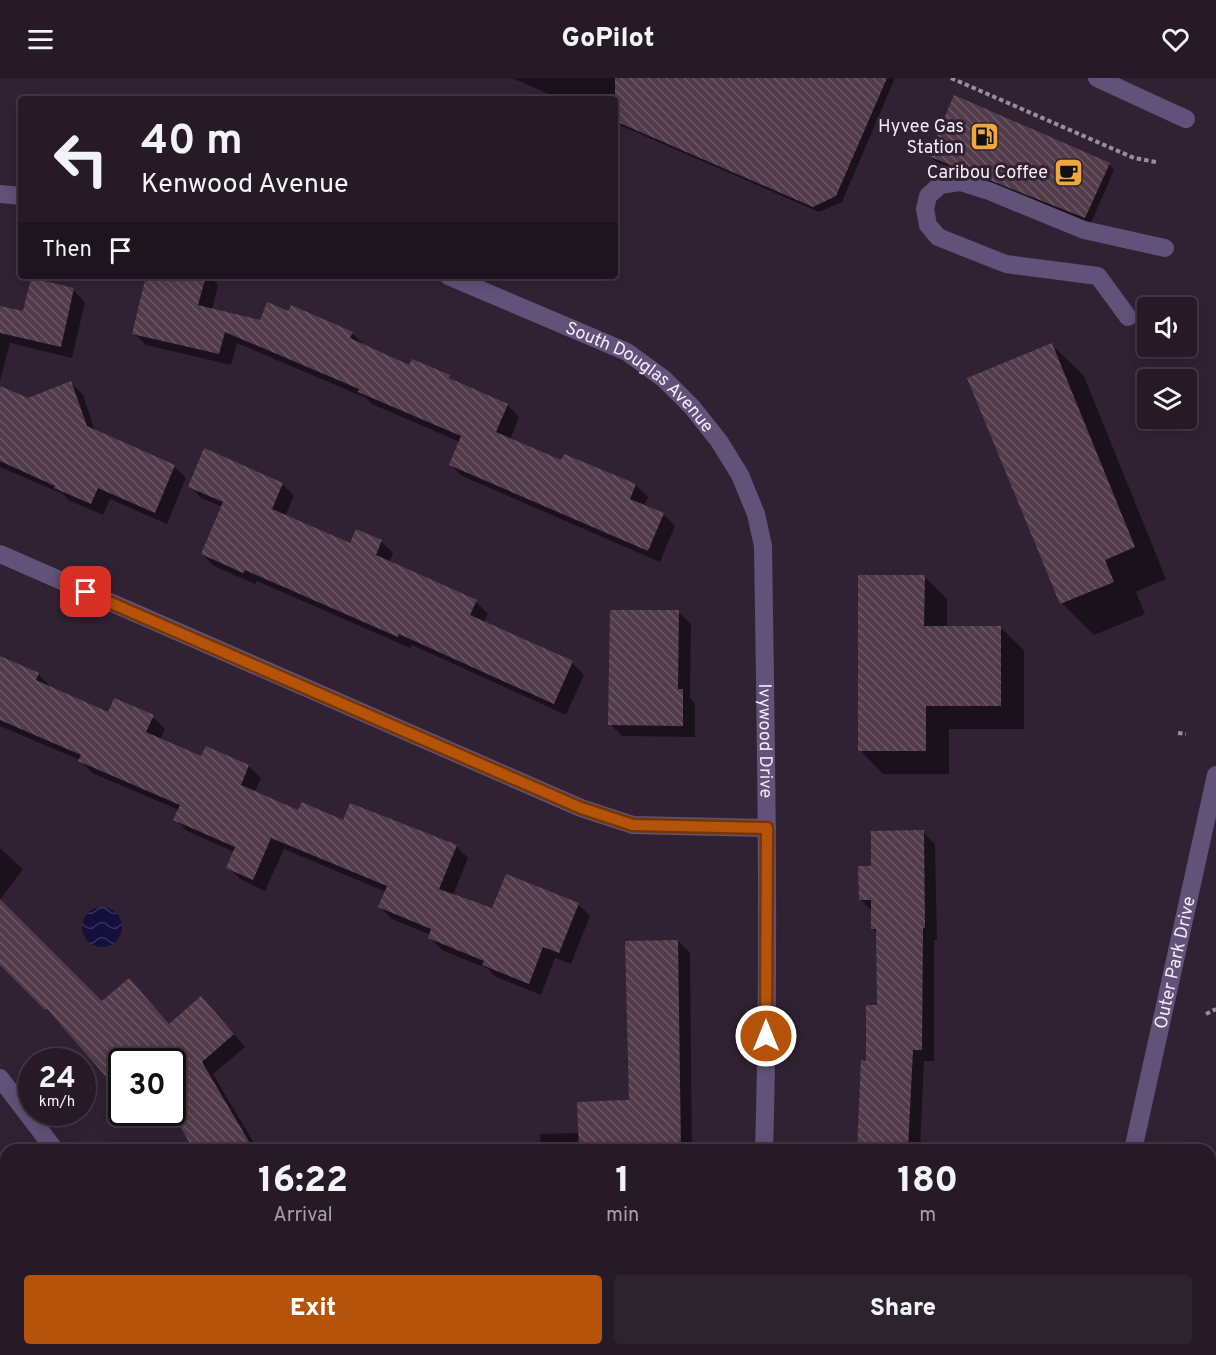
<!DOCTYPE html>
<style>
:root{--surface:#251a26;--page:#2d232e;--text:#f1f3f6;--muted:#a3a1a7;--line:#423843;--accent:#b45309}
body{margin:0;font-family:Overpass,sans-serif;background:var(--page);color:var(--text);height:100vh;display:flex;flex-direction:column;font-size:22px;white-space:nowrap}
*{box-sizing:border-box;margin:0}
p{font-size:20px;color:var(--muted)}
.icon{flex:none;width:33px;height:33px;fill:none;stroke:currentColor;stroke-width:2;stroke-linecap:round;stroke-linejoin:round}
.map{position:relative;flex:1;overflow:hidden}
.panel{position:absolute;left:0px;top:1066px;width:1216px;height:212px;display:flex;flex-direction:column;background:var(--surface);border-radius:18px 18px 0 0;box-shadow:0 3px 15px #0003,0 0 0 2px var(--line)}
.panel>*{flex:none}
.hud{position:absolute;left:18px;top:18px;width:600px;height:183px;border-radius:6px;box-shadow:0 3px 15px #0003,0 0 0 2px var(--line);background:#251a26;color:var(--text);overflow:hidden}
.tools{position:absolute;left:1137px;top:219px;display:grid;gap:12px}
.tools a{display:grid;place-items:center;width:60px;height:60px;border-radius:6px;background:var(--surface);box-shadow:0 3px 15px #0003,0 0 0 2px var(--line);font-size:30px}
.speed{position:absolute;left:18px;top:970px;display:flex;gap:12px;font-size:30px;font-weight:700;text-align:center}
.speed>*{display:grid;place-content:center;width:78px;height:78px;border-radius:50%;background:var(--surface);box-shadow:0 3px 15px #0003,0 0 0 2px var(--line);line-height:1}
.speed small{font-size:15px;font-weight:400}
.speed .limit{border:3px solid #111;border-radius:9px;background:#fff;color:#111}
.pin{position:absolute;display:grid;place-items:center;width:51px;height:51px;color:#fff;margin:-26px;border-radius:12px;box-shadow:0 3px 9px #0006}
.me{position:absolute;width:66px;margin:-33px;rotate:0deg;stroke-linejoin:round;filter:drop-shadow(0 0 4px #0008)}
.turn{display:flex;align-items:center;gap:21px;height:126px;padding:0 24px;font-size:27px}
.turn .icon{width:78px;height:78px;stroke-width:2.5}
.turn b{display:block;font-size:42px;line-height:51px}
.then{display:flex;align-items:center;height:57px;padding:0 24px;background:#0003;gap:12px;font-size:22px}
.eta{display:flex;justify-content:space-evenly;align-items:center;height:102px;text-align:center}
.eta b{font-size:36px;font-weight:800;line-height:42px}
.button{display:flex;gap:12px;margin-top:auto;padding:12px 24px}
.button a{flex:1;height:69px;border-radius:6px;background:var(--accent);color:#fff;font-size:24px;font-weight:800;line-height:69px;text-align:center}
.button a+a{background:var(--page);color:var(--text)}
header{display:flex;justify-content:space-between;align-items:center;height:78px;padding:0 24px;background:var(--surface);font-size:27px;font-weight:800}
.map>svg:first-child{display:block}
</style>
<header><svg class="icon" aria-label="menu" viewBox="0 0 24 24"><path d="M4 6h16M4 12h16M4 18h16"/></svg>GoPilot<svg class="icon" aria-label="heart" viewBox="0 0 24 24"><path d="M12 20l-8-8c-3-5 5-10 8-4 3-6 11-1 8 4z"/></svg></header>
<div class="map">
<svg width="1216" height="1277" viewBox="0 0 1216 1277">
<defs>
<pattern id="water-waves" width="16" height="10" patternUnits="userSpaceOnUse" patternTransform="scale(1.5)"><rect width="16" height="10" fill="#13103e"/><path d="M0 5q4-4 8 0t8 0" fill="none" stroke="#36335a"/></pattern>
<pattern id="building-back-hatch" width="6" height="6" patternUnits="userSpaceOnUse" patternTransform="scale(1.5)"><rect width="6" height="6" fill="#533c49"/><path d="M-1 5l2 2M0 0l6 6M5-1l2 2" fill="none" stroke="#6c5864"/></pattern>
</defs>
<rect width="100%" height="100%" fill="#312233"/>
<circle fill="url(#water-waves)" cx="102" cy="849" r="20"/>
<g fill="#0007">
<path d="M 512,0 L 895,0 L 842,124 L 819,134 L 615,45 L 615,21 L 560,21 Z"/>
<path d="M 930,77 L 1109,86 L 1114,92 L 1091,145 L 935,83 Z"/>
<path d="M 148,198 L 209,198 L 218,207 L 212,232 L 261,244 L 352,255 L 364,267 L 410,289 L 449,299 L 455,304 L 507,327 L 519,339 L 510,362 L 562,384 L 565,378 L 636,407 L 648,419 L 644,428 L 663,436 L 675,448 L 660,484 L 462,398 L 450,386 L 460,364 L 372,326 L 366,320 L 237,265 L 231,287 L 146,267 L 134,255 Z"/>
<path d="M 73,212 L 85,224 L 72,280 L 10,265 L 0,303 L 0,230 L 24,235 Z"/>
<path d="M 1052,267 L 1084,298 L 1166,501 L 1136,514 L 1145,536 L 1094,557 L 1062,525 Z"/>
<path d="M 71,305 L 83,317 L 95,353 L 174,388 L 186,400 L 167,446 L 110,421 L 103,437 L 68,422 L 63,416 L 0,389 L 0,309 L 28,322 Z"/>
<path d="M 282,406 L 294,418 L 285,438 L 351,467 L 381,463 L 393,475 L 389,485 L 476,524 L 488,536 L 484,544 L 572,585 L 584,597 L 566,637 L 412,567 L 410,570 L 257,503 L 255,506 L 214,488 L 202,476 L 223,429 L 201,420 L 190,408 Z"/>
<path d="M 924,498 L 947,521 L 947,549 L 1000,549 L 1024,572 L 1024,651 L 949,651 L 949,696 L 883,696 L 860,672 Z"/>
<path d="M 679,534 L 691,546 L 690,620 L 695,625 L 695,659 L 622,658 L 610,646 Z"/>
<path d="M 0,580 L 38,596 L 50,608 L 109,636 L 153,639 L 165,651 L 160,662 L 202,680 L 207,670 L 249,688 L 261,700 L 254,715 L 299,734 L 456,768 L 468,780 L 453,817 L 493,832 L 578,826 L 590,838 L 571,886 L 555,880 L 541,917 L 496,899 L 488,891 L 442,872 L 430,860 L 431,857 L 392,841 L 380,829 L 386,814 L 284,771 L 265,813 L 240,801 L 228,789 L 234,774 L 187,753 L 175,741 L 179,732 L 92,695 L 80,682 L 0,648 Z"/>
<path d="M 923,754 L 935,766 L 937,862 L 934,862 L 934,983 L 924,983 L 920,1072 L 857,1072 L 862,984 L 868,984 L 878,928 L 878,856 L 873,851 L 872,833 L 861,822 L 872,789 Z"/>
<path d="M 0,770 L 23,791 L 0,822 Z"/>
<path d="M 0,823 L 102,925 L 141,914 L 170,947 L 213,932 L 245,969 L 213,996 L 258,1072 L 195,1072 L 172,1033 L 172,984 L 58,943 L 0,885 Z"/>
<path d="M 678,863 L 690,875 L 692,1072 L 541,1072 L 540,1056 L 580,1055 L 630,1024 Z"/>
<path d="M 139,1035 L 168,1035 L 152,1049 Z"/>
<path d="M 6,1218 L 6,1272 L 53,1272 L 49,1274 L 50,1277 L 0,1277 L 0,1222 Z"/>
<path d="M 251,1272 L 338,1272 L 340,1277 L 254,1277 Z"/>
<path d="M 593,1272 L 682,1272 L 682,1277 L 610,1277 L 610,1275 L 595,1274 Z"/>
<path d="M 836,1272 L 896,1272 L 895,1276 L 902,1277 L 835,1277 Z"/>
</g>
<g fill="url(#building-back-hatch)">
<path d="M 615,0 L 887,0 L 836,118 L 813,129 L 615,43 Z"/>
<path d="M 954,17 L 1110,85 L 1085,140 L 928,78 Z"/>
<path d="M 146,198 L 206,198 L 198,227 L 260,242 L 267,224 L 288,233 L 291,227 L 353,254 L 350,260 L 409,287 L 412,281 L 450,297 L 449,300 L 508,326 L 496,354 L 561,382 L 564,376 L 636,406 L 630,421 L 664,435 L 648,473 L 449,387 L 461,358 L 358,314 L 359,311 L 225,254 L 219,276 L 132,256 Z"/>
<path d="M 31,200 L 74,210 L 61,269 L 0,255 L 0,228 L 23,233 Z"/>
<path d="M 1052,265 L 1135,469 L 1105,482 L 1114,504 L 1060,526 L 967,300 Z"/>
<path d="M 71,303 L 87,348 L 175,387 L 155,435 L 98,410 L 91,426 L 54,410 L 55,408 L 0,383 L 0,308 L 28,320 Z"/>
<path d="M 204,370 L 283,405 L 272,431 L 350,465 L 356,451 L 382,462 L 376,477 L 477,522 L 470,537 L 573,583 L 554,626 L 399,556 L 398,559 L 245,492 L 243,495 L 201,476 L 223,424 L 188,409 Z"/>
<path d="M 858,497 L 925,497 L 924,548 L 1001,548 L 1001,628 L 926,628 L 926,673 L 858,673 Z"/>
<path d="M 610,532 L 679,532 L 678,611 L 683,611 L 683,648 L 608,647 Z"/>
<path d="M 0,578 L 39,595 L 36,602 L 108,634 L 114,620 L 154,637 L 146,654 L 201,678 L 206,668 L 249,687 L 241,707 L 298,732 L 302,724 L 343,742 L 350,725 L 457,767 L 439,811 L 492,830 L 506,796 L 579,825 L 559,875 L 543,869 L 529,906 L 482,887 L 484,883 L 428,860 L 431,851 L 378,829 L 387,808 L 271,760 L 253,802 L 226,790 L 235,769 L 173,742 L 180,727 L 78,683 L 81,677 L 0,642 Z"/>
<path d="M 924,752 L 925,850 L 923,850 L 922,972 L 913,972 L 908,1072 L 857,1072 L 861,982 L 866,983 L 866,927 L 877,927 L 876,851 L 871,851 L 871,822 L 859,822 L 858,788 L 871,788 L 871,753 Z"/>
<path d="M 0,821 L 102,923 L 129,900 L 169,946 L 201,918 L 234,956 L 202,984 L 254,1072 L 194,1072 L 172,1035 L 172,984 L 122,984 L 122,1017 L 47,931 L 45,932 L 0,887 Z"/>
<path d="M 678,862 L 681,1072 L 579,1072 L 577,1024 L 629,1022 L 625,863 Z"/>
</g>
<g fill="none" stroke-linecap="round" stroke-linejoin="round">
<g stroke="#9b8e9c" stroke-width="4" stroke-dasharray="4.5 3" stroke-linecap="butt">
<path d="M 951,0 L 1134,80 L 1156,84"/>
<path d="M 1178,655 L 1186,656"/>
<path d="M 1206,936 L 1216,931"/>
<path d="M 1210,1188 L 1216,1191"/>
</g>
<g stroke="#605279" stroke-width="18">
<path d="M 1097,0 L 1186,41"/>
<path d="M 0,116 L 21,118"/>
<path id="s1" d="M 448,198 L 627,274 L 664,301 L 692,329 L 719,363 L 740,397 L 756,436 L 763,468 C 766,669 770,871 764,1072"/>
<path d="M 1128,239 L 1098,198 L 1006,186 L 938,159 L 928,147 L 925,131 L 928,118 L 940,107 L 960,104 L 989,113 L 1084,152 L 1165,170"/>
<path d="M 0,476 L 581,730 L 633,747 L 767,750"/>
<path d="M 0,1000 L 55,1072"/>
<path id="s2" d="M 1133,1072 L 1216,697"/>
<path d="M 167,1272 L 169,1277"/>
<path d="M 755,1277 L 755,1272"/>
<path d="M 1087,1277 L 1088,1272"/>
</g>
</g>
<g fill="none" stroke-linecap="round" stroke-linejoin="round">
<defs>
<path id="route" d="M 86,514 L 581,730 L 633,747 L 767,750 L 766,958"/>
</defs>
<use href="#route" stroke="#753606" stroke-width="15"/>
<use href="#route" stroke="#b45309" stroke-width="10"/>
</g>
<defs>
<symbol id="fuel-square" viewBox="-11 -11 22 22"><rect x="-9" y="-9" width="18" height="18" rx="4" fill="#efa73e" stroke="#312233"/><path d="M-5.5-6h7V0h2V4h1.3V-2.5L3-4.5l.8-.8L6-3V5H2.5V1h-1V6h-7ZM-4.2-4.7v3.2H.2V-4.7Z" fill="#111"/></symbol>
<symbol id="cafe-square" viewBox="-11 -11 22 22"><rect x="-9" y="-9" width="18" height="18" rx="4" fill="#efa73e" stroke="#312233"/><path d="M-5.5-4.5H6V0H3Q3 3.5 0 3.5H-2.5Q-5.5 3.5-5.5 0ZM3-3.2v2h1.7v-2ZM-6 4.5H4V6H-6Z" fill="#111"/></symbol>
</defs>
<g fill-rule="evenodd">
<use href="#fuel-square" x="968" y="42" width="33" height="33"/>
<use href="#cafe-square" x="1052" y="78" width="33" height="33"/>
</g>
<g text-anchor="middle" stroke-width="6" stroke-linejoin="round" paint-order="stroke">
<g font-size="18" fill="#f5ebf6" stroke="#312233" text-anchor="end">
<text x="964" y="54">Hyvee Gas<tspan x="964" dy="21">Station</tspan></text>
<text x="1048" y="100">Caribou Coffee</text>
</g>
<g font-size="18" fill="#f5ebf6" stroke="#312233">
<text dy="6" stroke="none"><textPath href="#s1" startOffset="219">South Douglas Avenue</textPath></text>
<text dy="6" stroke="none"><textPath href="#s1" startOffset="633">Ivywood Drive</textPath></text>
<text dy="6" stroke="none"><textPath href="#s2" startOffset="192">Outer Park Drive</textPath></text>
</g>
</g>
</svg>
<div class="tools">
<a><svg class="icon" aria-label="sound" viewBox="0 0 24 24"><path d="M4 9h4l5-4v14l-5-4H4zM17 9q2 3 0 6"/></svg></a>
<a><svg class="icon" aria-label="layers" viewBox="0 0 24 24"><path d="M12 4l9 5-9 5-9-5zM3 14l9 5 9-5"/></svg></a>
</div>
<div class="speed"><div>24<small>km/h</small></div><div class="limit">30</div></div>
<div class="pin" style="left:86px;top:514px;background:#d93025"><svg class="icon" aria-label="arrive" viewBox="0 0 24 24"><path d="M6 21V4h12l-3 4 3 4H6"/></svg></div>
<svg class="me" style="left:766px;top:958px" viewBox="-20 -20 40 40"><circle r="17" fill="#b45309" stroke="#fff" stroke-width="3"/><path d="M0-11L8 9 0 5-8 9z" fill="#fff"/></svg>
<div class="hud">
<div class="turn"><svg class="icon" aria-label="left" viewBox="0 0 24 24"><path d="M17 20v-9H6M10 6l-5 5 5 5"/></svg><div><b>40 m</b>Kenwood Avenue</div></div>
<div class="then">Then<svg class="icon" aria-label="arrive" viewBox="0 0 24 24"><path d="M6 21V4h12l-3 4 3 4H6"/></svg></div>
</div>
<section class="panel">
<div class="eta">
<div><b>16:22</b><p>Arrival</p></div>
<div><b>1</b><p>min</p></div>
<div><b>180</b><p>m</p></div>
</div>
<div class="button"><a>Exit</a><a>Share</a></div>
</section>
</div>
